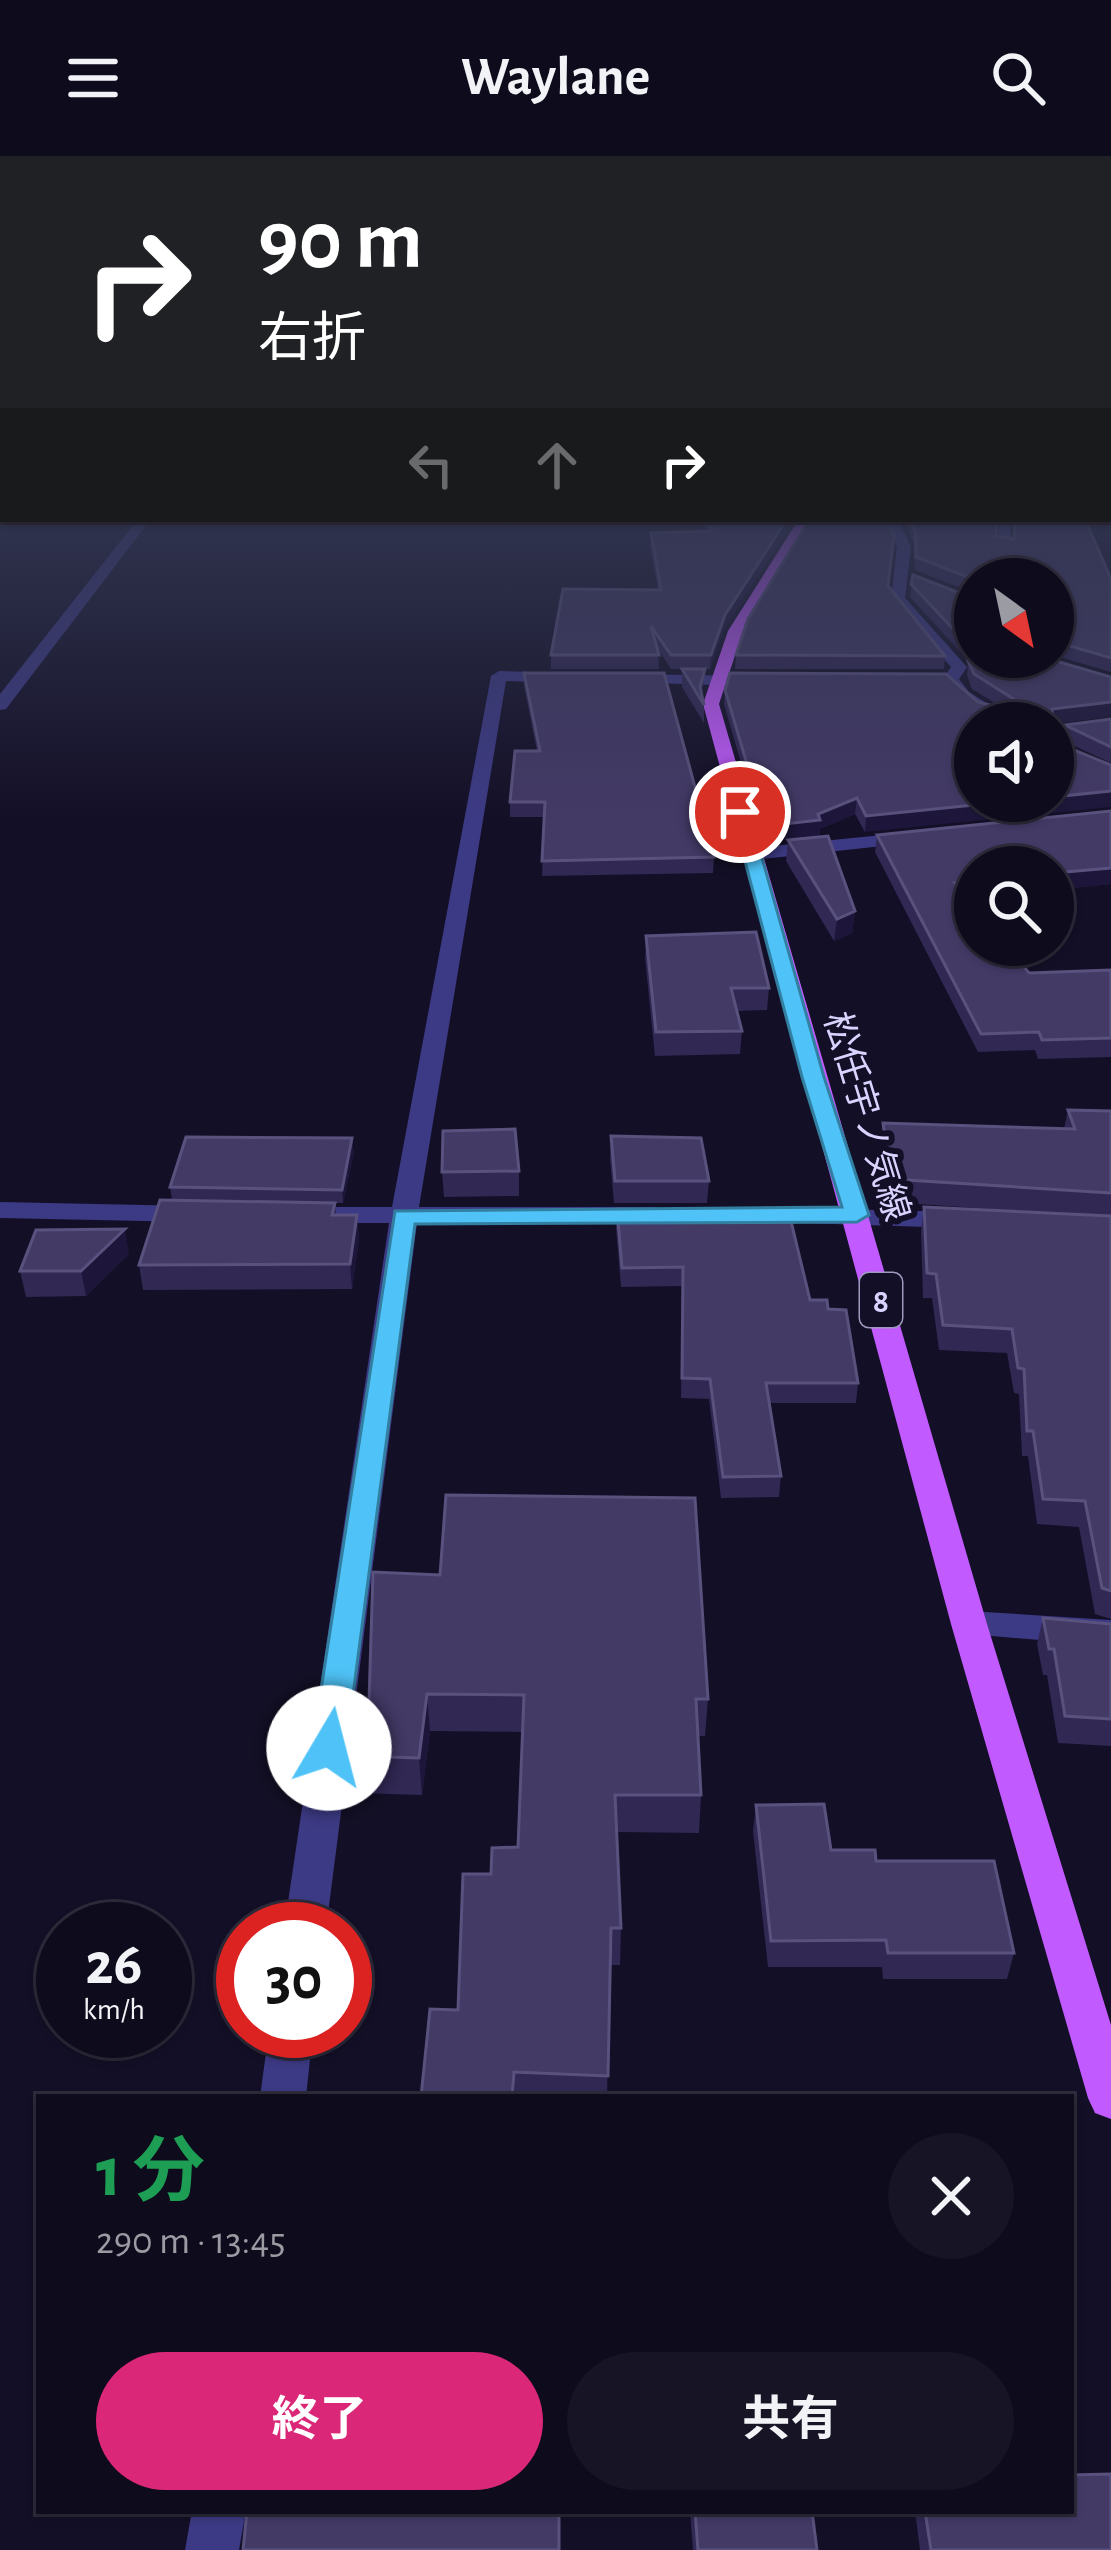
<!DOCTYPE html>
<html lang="ja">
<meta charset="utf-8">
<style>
:root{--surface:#0e0b1c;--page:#171425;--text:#f1f3f6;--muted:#9b9ba3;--line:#2e2b3b;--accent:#db2777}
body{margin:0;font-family:"Alegreya Sans","Noto Sans JP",sans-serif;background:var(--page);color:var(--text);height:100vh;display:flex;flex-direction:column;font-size:45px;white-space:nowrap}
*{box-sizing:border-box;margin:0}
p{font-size:39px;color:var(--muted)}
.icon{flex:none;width:66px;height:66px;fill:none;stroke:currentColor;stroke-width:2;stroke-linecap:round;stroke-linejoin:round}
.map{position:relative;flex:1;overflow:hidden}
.side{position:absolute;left:36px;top:1938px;width:1038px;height:420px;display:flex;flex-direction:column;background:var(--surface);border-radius:0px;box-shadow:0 3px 9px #0004,0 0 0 3px var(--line)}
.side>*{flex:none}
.top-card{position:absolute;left:0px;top:0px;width:1113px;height:366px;box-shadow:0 3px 9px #0004,0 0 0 3px var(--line);background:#202124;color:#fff;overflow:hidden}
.needle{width:78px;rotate:147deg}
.tools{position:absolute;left:954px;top:402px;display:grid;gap:24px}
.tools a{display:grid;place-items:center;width:120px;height:120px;border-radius:50%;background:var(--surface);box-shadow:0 3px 9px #0004,0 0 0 3px var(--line);font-size:60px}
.speed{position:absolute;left:36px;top:1746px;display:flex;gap:24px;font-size:60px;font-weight:700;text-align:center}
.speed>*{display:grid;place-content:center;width:156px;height:156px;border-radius:50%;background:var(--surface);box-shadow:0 3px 9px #0004,0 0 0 3px var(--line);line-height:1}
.speed small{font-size:30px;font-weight:400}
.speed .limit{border:18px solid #d22;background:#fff;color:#111}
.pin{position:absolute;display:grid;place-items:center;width:102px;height:102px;color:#fff;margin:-51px;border:6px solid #fff;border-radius:50%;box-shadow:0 3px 12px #0007}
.me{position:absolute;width:132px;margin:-66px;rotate:8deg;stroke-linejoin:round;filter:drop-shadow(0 0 9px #0008)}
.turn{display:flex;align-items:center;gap:42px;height:252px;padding:0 60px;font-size:54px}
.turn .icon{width:156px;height:156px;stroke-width:2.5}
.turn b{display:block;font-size:84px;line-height:102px}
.lanes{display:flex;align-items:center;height:114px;padding:0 60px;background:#0003;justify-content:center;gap:60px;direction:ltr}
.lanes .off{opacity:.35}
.round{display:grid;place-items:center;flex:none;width:126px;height:126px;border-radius:63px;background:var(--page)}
.overview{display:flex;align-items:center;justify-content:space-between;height:204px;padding:0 60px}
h1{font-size:72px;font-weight:700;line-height:90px;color:#1e9e55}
.button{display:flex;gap:24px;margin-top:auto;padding:24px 60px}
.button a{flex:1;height:138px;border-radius:72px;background:var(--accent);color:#fff;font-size:48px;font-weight:700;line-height:138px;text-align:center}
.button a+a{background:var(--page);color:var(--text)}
header{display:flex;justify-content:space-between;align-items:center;height:156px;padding:0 60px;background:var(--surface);font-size:54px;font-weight:700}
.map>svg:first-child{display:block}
</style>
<header><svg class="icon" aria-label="menu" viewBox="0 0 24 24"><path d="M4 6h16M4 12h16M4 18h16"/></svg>Waylane<svg class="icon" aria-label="search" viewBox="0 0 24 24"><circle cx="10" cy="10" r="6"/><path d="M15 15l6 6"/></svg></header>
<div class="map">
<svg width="1111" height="2394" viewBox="0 0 1111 2394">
<rect width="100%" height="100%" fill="#130f26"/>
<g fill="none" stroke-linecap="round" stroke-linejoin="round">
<g fill="#3d3a85" fill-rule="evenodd">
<path d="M 138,363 L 151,363 L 6,553 L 0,554 L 0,538 Z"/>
<path d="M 886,363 L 898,363 L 911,391 L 905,442 L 967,511 L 959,523 L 969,536 L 1018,567 C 987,567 961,548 943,523 L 951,511 L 891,443 L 897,391 Z"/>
<path d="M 999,363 L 1011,363 L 1010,392 L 998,389 Z"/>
<path d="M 499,515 L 561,517 L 569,522 L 561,527 L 506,525 L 419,1051 L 654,1051 L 668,1059 L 654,1067 L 417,1067 L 326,1773 L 284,1773 L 389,1067 L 318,1067 L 304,1059 L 318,1051 L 392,1051 L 491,520 Z"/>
<path d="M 627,518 L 747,520 L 755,525 L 747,530 L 621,526 L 621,520 Z"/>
<path d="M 1111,563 L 1111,573 L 1053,581 L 1053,571 Z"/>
<path d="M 913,676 L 923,682 L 920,686 L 752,704 L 742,698 L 752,692 Z"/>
<path d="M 0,1046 L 192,1050 L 206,1058 L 192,1066 L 0,1062 Z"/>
<path d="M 750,1051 L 960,1056 L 974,1064 L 960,1072 L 740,1065 L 736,1059 Z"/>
<path d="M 969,1455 L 1111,1464 L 1111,1490 L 956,1477 L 951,1468 L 956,1459 Z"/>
<path d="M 269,1875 L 313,1875 L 306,1941 L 260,1941 Z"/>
<path d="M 192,2355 L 246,2355 L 239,2394 L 185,2394 Z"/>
</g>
<path fill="#c25bff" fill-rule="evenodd" d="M 799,363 L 811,363 L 743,475 L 719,548 L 987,1468 L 1111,1869 L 1111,1963 L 1095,1957 L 1088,1942 L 951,1468 L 703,548 L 728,475 Z"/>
</g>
<g fill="#312854">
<path d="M 701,363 L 794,363 L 724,473 L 710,513 L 705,513 L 702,539 L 704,549 L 704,567 L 682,531 L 682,513 L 671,513 L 658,493 L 659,513 L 551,513 L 551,499 L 658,434 L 650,389 L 651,377 L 707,375 Z"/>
<path d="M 903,363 L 997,363 L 996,380 L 1013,383 L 1014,363 L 1085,363 L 1111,423 L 1111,516 L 1053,499 L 1053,423 L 975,423 L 975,437 L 915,414 L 914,387 Z"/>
<path d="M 913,419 L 975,443 L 975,501 L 965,501 L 910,441 Z"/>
<path d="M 888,430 L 945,500 L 944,513 L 735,513 L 736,499 Z"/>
<path d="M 968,505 L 1111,521 L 1111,560 L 1053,568 L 865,676 L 855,658 L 820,673 L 819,680 L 774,685 L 754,651 L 724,548 L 725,534 L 978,546 L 1003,552 L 972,533 L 967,519 Z"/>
<path d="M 524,517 L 714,701 L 713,717 L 542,720 L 544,661 L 510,661 L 510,646 L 537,595 L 524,530 Z"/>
<path d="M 1111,563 L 1111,607 L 1062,584 L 1065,569 Z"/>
<path d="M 1111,655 L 1111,728 L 1053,734 L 975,711 L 975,742 L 968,743 L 1029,817 L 1111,814 L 1111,901 L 1038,903 L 1035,894 L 978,896 L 875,696 L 877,679 Z"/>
<path d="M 788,684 L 855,755 L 852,777 L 834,785 L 786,705 Z"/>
<path d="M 646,780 L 769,832 L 767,854 L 737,855 L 742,875 L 740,898 L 655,900 L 645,802 Z"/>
<path d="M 1068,954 L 1111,955 L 1111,1463 L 1095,1458 L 1079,1371 L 1037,1368 L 1028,1300 L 1022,1300 L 1019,1238 L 1014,1237 L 1007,1197 L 939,1194 L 932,1142 L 923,1142 L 921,1075 L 924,1051 L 1083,1059 L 888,1046 L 880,990 L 883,967 L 1064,973 Z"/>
<path d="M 611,980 L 709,1025 L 707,1047 L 614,1047 L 610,1002 Z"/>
<path d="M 354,995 L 343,1047 L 335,1047 L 336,1059 L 357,1059 L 359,1084 L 352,1133 L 143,1134 L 139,1109 L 172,1044 L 170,1031 Z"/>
<path d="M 519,1015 L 519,1040 L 444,1041 L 442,1016 Z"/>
<path d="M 617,1053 L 828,1153 L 858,1227 L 856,1247 L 769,1247 L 781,1320 L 779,1341 L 721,1342 L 709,1243 L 681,1242 L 682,1130 L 621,1131 L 616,1072 Z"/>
<path d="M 129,1098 L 86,1140 L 26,1141 L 20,1115 Z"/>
<path d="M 373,1416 L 708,1543 L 705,1580 L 698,1580 L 701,1639 L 699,1677 L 617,1676 L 621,1772 L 620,1809 L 610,1809 L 607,1941 L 421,1941 L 458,1854 L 491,1718 L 518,1691 L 522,1576 L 430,1575 L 422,1639 L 357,1637 L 353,1600 L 369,1546 Z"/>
<path d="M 1043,1462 L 1111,1468 L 1111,1590 L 1058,1587 L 1047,1519 L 1043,1519 L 1037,1488 Z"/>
<path d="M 756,1649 L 831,1694 L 876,1705 L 1014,1797 L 1007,1823 L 883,1823 L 882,1811 L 768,1811 L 753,1675 Z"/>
<path d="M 690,2355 L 812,2355 L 817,2394 L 693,2394 Z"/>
<path d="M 915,2355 L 1071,2355 L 1111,2394 L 920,2394 Z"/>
</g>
<g fill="#1d163a">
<path d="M 787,363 L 794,363 L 724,473 L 710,513 L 711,499 L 725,459 Z"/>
<path d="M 1111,546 L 1111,560 L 1053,568 L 1052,553 Z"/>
<path d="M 1111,635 L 1111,651 L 865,676 L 866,660 L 1014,645 L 1053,645 L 1053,641 Z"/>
<path d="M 857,642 L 855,658 L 820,673 L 819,680 L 774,685 L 776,669 Z"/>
<path d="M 1111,712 L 1111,728 L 1053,734 L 1053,717 Z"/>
<path d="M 975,725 L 975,742 L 953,744 L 955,727 Z"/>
<path d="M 855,755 L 852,777 L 834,785 L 837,763 Z"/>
<path d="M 352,982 L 354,995 L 343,1047 L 342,1034 Z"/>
<path d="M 357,1059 L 359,1084 L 352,1133 L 350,1108 Z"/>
<path d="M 125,1073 L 129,1098 L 86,1140 L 81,1115 Z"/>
<path d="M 427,1538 L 430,1575 L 422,1639 L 419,1602 Z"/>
</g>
<g fill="#433a66" stroke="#5a527e" stroke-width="3">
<path d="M 707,363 L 787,363 L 725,459 L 711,499 L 671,499 L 651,470 L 659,499 L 551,499 L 563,433 L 661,434 L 651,377 L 712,375 Z"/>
<path d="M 810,363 L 888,363 L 894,379 L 888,430 L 945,500 L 736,499 L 748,463 Z"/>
<path d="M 909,363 L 997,363 L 996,380 L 1014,383 L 1015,363 L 1085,363 L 1111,423 L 1111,502 L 1053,485 L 1053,423 L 975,424 L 916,401 L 915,375 Z"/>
<path d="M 913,419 L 975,443 L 975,487 L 967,488 L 911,428 Z"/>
<path d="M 1042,501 L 1111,521 L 1111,546 L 1052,553 L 1053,567 L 975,567 L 975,645 L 1014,645 L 866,660 L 857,642 L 818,658 L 820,664 L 776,669 L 755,635 L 725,534 L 730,517 L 946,518 L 978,546 L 1020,557 L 1023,549 L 974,518 L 968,505 Z"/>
<path d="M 682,513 L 705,513 L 700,531 L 704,549 Z"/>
<path d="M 524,517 L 664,517 L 714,701 L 542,705 L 545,646 L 510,646 L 515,595 L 540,595 Z"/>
<path d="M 1111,563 L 1111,591 L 1065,569 Z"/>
<path d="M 1053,573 L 1054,586 L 1111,609 L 1111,635 L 1053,641 Z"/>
<path d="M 1111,655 L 1111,712 L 1053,717 L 1053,711 L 975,711 L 975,725 L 955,727 L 975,751 L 975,789 L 1006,789 L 1029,817 L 1111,814 L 1111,882 L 1042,884 L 1039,876 L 981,878 L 877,679 Z"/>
<path d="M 828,680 L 855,755 L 837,763 L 788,684 Z"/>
<path d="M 756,776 L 769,832 L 731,832 L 742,875 L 656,876 L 646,780 Z"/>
<path d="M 1068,954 L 1111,955 L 1111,1037 L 891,1023 L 883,967 L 1075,973 Z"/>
<path d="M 515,973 L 519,1015 L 442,1016 L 443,975 Z"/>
<path d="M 611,980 L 701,982 L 709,1025 L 615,1025 Z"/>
<path d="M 186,981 L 352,982 L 342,1034 L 170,1031 Z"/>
<path d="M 160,1044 L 335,1047 L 332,1059 L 357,1059 L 350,1108 L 139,1109 Z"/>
<path d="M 924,1051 L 1111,1060 L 1111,1435 L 1102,1432 L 1085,1345 L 1043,1343 L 1033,1275 L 1027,1275 L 1024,1213 L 1018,1212 L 1012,1173 L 943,1169 L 936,1118 L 927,1117 Z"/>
<path d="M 617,1053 L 789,1057 L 810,1144 L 827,1144 L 828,1153 L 846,1154 L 858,1227 L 766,1227 L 781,1320 L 723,1321 L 710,1223 L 682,1222 L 683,1111 L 622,1112 Z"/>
<path d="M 125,1073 L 81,1115 L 20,1115 L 36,1074 Z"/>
<path d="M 446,1339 L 695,1342 L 708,1543 L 696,1543 L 701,1639 L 615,1639 L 621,1772 L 611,1772 L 608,1920 L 514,1916 L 512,1941 L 421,1941 L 430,1853 L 458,1854 L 463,1718 L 491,1718 L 492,1692 L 518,1691 L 524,1539 L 427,1538 L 419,1602 L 353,1600 L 361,1545 L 369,1546 L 373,1416 L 440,1419 Z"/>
<path d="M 1043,1462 L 1111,1468 L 1111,1563 L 1065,1560 L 1054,1493 L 1049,1493 Z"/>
<path d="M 824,1648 L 831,1694 L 875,1694 L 876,1705 L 994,1705 L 1014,1797 L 888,1797 L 886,1784 L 771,1785 L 756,1649 Z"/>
<path d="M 1111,2318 L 1111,2394 L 931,2394 L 925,2355 L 1071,2355 L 1071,2319 Z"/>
<path d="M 247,2355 L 559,2355 L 559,2394 L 243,2394 Z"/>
<path d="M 695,2355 L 812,2355 L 817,2394 L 698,2394 Z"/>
</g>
<linearGradient id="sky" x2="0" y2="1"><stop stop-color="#0a0815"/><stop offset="0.5" stop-color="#333752"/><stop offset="1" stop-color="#333752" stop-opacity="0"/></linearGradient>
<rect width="1111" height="666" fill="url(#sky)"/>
<path fill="#4fc3f7" stroke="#337fa1" stroke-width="3" d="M 740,651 L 749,656 L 824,921 L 869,1059 L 857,1066 L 415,1068 L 346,1592 L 341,1602 L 329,1606 L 317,1602 L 312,1592 L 395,1055 L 842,1051 L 802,921 L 732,656 Z"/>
<g text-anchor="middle" stroke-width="12" stroke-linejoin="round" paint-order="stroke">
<rect fill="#130f26" stroke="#9e99be" stroke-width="3" x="860" y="1117" width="42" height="54" rx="9"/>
<g font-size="33" font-weight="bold" fill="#d9d4ff">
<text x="881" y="1156">8</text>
</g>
<g font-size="36" fill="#d9d4ff" stroke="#130f26">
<text transform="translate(868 960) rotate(73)" y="13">松任宇ノ気線</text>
</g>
</g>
</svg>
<div class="tools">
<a><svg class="needle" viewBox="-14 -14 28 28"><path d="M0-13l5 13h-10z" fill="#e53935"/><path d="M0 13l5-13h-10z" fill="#9b9ba3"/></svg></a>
<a><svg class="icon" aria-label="sound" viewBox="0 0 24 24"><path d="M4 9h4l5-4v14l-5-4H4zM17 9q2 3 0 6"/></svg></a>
<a><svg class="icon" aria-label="search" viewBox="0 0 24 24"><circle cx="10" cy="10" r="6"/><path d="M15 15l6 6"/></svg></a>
</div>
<div class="speed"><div>26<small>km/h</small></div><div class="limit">30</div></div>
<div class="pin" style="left:740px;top:656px;background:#d93025"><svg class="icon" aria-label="arrive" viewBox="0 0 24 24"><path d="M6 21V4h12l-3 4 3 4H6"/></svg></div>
<svg class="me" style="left:329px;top:1592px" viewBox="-20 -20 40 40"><circle r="19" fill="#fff"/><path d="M0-13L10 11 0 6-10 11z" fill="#4fc3f7"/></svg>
<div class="top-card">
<div class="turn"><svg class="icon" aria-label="right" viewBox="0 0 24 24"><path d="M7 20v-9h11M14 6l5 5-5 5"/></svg><div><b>90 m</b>右折</div></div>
<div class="lanes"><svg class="icon off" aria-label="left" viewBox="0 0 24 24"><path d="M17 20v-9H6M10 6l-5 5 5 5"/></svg><svg class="icon off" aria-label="ahead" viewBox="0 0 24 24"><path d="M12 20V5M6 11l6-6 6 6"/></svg><svg class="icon" aria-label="right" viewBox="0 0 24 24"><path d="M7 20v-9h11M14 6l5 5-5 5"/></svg></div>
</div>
<section class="side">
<div class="overview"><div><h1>1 分</h1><p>290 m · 13:45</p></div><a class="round"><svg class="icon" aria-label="close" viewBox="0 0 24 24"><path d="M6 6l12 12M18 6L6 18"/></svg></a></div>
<div class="button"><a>終了</a><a>共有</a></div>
</section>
</div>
